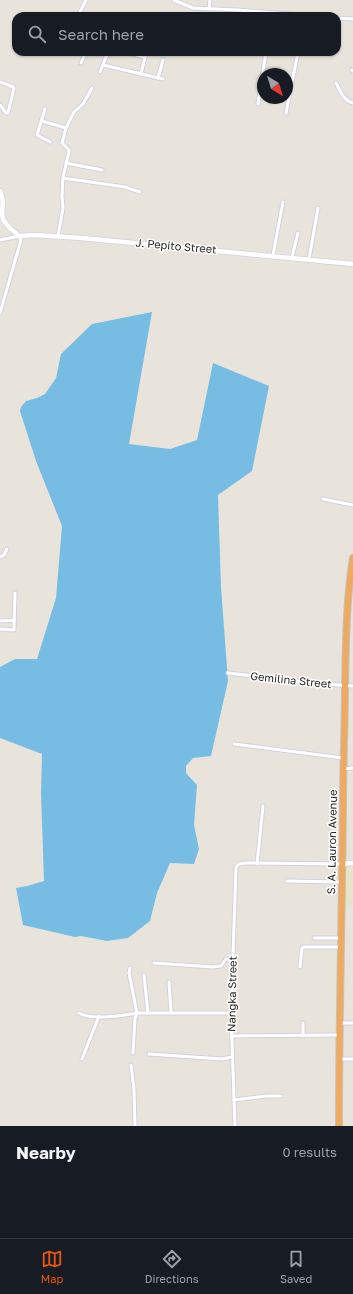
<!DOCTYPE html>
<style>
body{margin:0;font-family:"Golos Text",sans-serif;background:#20242c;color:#f1f3f6}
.compass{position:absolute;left:257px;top:68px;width:36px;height:36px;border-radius:50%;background:#171b24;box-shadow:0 1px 3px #0004;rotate:142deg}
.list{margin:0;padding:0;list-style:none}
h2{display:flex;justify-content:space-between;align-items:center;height:52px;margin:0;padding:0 16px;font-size:17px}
h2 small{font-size:13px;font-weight:400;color:#9ea1a6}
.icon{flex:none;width:22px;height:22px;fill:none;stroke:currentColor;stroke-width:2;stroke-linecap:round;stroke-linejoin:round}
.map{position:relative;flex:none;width:353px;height:1126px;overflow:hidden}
.search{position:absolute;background:#171b24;box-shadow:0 1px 3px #0004;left:12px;right:12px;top:12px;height:44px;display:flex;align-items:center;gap:10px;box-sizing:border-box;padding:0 14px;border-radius:12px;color:#9ea1a6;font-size:15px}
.sheet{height:112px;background:#171b24}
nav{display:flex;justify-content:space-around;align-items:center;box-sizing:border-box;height:56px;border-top:1px solid #363941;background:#171b24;font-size:11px;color:#9ea1a6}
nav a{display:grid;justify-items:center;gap:2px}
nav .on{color:#ea580c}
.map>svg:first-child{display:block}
.education{fill:#eae3cc}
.water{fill:#77bde3}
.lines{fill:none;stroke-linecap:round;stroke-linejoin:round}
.street-casing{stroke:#d1d2e0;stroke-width:5}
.secondary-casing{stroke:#d1d2e0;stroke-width:6}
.highway-casing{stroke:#c3c3c3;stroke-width:8}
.street{stroke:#fff;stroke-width:3}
.secondary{stroke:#fff;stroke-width:4.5}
.highway{stroke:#efaa61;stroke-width:6}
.labels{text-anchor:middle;stroke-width:3;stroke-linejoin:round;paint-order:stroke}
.street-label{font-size:11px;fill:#282828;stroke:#fff}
</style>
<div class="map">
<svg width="353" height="1126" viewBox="0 0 353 1126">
<rect width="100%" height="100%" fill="#e9e4db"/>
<rect class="education" x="345" y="866" width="8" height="39"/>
<path class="water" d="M152,312L129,444L170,449L197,440L213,363L269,386L252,471L218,495L221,587L228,681L211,756L193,758L186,766V773L197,785L194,825L199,849L194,864L170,863L157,893L150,921L128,938L107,941L81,936L75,937L23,925L16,888L27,886L44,881L41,794L42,754L0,738V667L15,659H37L56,598L62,526L36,461L20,411L21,407L26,401L37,398L45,394L56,378L61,354L92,324Z"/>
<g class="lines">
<defs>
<g id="street">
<path d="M174,0L193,8L237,10L315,16"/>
<path d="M209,9L210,0"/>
<path d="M78,16L86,0"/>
<path d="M337,18L353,19"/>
<path d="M124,52L145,57L141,74"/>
<path d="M81,63L86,52"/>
<path d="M103,65L163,79"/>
<path d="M352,70L353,71"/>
<path d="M100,72L108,52"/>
<path d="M158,78L163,60"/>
<path d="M0,82L13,87L14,88L8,113H6L0,105"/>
<path d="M336,83C341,92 343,100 353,103"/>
<path d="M258,104L266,52"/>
<path d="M45,109L37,135L50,142"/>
<path d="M286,113L298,52"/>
<path d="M42,121L66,128"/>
<path d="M66,163L102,170"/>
<path d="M63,178L125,187L140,192"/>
<path d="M58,236L63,208L62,196L63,177L69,152V150L62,143L66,128L74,112L83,104L92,88"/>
<path d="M0,240L19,236L21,240L0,313"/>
<path d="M273,255L283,202"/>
<path d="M292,257L298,233"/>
<path d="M309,259L318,208"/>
<path d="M323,499L353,505"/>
<path d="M0,557L4,555L7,549"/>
<path d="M0,621L15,620"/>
<path d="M0,629L14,630L15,593"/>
<path d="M228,673L311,683L353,686"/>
<path d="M234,744L343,758"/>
<path d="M343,769L353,768"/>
<path d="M257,864L263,806"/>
<path d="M287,881L341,882"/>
<path d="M314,938H341"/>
<path d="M154,963L213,967L221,966L226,959H233"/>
<path d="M300,967L302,948L304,947H341"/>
<path d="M130,968L129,973L137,1013L135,1018L133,1053"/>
<path d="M144,975L148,1013"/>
<path d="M169,982L171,1013"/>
<path d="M79,1013C92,1020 121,1016 137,1013H231"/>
<path d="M303,1023V1035"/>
<path d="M339,1023H353"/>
<path d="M231,1036L339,1035"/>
<path d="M149,1054L222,1059L232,1057"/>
<path d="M82,1059L99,1016"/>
<path d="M339,1059H353"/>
<path d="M131,1065L134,1089L135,1126"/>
<path d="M234,1100L267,1096H281"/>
<path d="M235,1126L231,1013L236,867L239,864L246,863L342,864"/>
</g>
<g id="secondary">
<path d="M0,191C6,202 0,210 3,219C6,226 14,231 19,236L35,235L82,238L353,264"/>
<path d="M342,864L353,863"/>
</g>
<path id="highway" d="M339,1126C339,1019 342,912 343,806C343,765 345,725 345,685C346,643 346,600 353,558"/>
</defs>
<use href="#street" class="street-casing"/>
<use href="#secondary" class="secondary-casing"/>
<use href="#highway" class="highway-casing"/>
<use href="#street" class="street"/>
<use href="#secondary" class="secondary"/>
<use href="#highway" class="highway"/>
</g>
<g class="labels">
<g class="street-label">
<text transform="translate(176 246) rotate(5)" y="4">J. Pepito Street</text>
<text transform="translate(291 680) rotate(6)" y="4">Gemilina Street</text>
<text transform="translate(332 842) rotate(-89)" y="4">S. A. Lauron Avenue</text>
<text transform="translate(232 994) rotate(-89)" y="4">Nangka Street</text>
</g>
</g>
</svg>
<svg class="compass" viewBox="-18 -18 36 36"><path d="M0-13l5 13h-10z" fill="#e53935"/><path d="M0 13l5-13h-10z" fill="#9ea1a6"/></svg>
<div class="search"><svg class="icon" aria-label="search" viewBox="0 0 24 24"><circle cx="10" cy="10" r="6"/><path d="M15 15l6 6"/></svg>Search here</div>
</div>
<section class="sheet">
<h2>Nearby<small>0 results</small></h2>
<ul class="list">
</ul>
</section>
<nav>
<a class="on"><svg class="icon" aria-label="map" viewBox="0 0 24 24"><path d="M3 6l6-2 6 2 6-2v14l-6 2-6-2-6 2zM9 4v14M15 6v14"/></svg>Map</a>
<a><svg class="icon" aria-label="directions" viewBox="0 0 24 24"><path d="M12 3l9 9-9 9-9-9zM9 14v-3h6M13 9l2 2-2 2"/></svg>Directions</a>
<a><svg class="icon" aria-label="saved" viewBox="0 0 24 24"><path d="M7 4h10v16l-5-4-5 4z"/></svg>Saved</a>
</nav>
